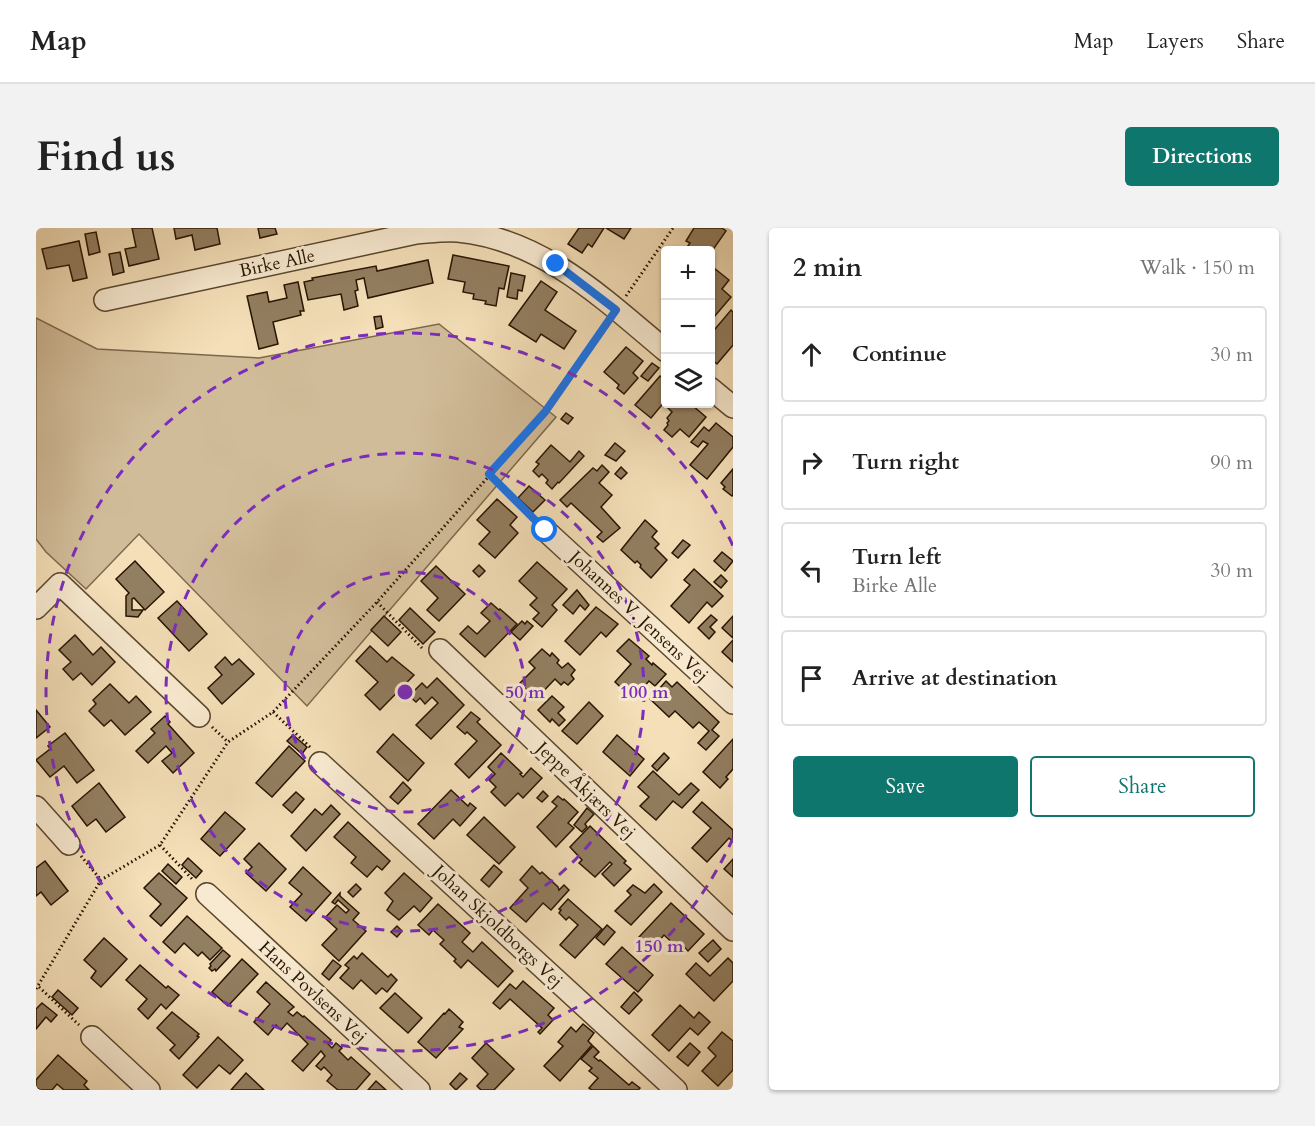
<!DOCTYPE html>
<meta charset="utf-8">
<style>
body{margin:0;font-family:Cardo,serif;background:#f2f2f2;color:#222}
.controls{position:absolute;right:18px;top:18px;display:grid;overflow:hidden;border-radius:6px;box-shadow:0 2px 4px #0004}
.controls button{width:54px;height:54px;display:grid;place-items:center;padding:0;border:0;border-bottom:2px solid #e0e0e0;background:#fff;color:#222;font:30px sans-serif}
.stop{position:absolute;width:18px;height:18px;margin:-14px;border:4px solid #1a73e8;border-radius:50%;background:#fff}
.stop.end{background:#1a73e8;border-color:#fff;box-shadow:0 2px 6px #0008}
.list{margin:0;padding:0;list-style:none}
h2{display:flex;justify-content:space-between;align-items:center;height:78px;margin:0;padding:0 24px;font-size:26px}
h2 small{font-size:20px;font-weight:400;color:#767676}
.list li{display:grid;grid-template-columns:39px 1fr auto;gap:18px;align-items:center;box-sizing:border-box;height:96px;margin:0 12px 12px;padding:0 12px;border:2px solid #e0e0e0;border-radius:6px}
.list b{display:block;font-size:22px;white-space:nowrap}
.list p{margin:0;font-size:20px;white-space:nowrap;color:#767676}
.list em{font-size:20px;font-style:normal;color:#767676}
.actions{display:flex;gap:12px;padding:18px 24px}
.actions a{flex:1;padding:14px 0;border:2px solid #0f766e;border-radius:6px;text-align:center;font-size:21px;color:#0f766e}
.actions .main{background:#0f766e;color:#fff}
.icon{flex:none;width:33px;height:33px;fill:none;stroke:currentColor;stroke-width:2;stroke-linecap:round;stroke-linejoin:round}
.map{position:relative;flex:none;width:697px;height:862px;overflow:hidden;border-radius:6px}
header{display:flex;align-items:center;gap:36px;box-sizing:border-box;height:84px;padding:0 30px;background:#fff;border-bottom:2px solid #e0e0e0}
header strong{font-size:28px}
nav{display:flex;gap:33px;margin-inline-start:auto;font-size:21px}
.intro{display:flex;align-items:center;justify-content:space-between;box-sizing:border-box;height:144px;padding:0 36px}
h1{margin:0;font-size:42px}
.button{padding:15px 27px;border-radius:6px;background:#0f766e;color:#fff;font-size:21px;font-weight:700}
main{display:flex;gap:36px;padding:0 36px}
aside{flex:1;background:#fff;border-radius:6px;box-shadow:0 2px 4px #0004}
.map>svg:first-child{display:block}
.green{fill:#d1bc99;stroke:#7c684c;stroke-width:1.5}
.building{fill:#927e60;stroke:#271400;stroke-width:1.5}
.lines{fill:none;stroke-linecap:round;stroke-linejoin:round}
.minor-casing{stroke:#5a472e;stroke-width:24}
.path{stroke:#271400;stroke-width:3;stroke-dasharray:1.5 3;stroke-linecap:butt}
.minor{stroke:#f8ead1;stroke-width:21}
.route{stroke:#1a73e8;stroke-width:8}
.ring{fill:none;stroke:#7b2cbf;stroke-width:3;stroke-dasharray:10 8}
.labels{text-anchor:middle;stroke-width:6;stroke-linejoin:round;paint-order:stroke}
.street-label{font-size:18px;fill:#271400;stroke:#f8ead1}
.centre{fill:#7b2cbf;stroke:#f8ead1;stroke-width:3}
.ring-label{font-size:18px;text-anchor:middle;font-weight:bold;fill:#7b2cbf;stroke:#f8ead1;stroke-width:6;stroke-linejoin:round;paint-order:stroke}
</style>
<header>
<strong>Map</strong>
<nav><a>Map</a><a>Layers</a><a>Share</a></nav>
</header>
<div class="intro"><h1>Find us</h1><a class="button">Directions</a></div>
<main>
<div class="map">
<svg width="697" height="862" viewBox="0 0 697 862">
<rect width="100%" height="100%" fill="#f4dfb8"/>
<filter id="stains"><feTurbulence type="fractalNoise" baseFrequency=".00333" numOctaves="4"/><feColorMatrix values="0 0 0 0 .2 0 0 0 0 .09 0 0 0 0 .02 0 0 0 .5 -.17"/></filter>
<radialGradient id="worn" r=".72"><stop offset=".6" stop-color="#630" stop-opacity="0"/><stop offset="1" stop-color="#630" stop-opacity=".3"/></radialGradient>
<path class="green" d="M0,90L61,121L223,130L403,96L520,189L271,478L103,306L50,361L10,324L0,311Z"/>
<g class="building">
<path d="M96,0H116L123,31L93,38L89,21L100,19Z"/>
<path d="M138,0H181L184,16L159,22L156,7L140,11Z"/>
<path d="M222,0H239L241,6L224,10Z"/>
<path d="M543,0H568L556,19L552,16L546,25L532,16Z"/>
<path d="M570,0H595L588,11Z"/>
<path d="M658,0H686L690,3L674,26V22H649L654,15L650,13Z"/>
<path d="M60,4L64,24L53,27L49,6Z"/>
<path d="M43,13L51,50L37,53L33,37L11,41L6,21Z"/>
<path d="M84,24L88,44L77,47L73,26Z"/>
<path d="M417,27L473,38L468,61L463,60L460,78L449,76L450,73L437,71L438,66L427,64L429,54L412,51Z"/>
<path d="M392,32L397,55L332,70L328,50L320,52L322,62L319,63L322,78L308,82L305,66L272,72L268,54L277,52L276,50L340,38L341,43Z"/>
<path d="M678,40L693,52L686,61L695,69L678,89L674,86V44Z"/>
<path d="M475,45L489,48L486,63L482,62L481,71L471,69Z"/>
<path d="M505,53L521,64L509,82L540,103L528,121L505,106L500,114L473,97Z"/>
<path d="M262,54L268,83H264L265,87L237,94L242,116L223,121L211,68L231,64L233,74L251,70L248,57Z"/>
<path d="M695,82L697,84V117L681,136L674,130V107Z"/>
<path d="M345,88L347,99L340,101L338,89Z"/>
<path d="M590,119L607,133L597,145L602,150L588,166L581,160L583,157L568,144Z"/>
<path d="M616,135L623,140L612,153L605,148Z"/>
<path d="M624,148L630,153V172L615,190L599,177Z"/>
<path d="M634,176H657L656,177L670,189L653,209L644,201L636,209L628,202L632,197L631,195L633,193L631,190L636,184L631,179Z"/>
<path d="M530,185L537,190L532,196L525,191Z"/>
<path d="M680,195L697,209V219L671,251L654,237L672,216L667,213L662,219L655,214L668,199L673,203Z"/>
<path d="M579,215L589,223L580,233L569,227Z"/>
<path d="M515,217L534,234L543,223L548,228L523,255L522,254L516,261L510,255L512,252L506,246L503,249L497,243L503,236L500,234Z"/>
<path d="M566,237L573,244L563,255L576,267L565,279L584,300L567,314L561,309L566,304L535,275L531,279L524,272L557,240L561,243Z"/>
<path d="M585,239L591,245L585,251L579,246Z"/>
<path d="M697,241V267L696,268L687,261L689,259L685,255Z"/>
<path d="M493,258L509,272L497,284L482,270Z"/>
<path d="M461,271L481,289L474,297L482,305L459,330L443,316L454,304L441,292Z"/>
<path d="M609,292L621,303L616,309L623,316L619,320L631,332L615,350L604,339L605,337L601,333L599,335L585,322Z"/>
<path d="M647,312L654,317L642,330L636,325Z"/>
<path d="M686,324L697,333L689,343L678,333Z"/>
<path d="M99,333L128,364L109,382L98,370L96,371V382H107L102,389L90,388V368L93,365L80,351Z"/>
<path d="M501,334L531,361L516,377L521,382L506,399L497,391L503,385L494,377L501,370L483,353Z"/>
<path d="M443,337L449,343L443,349L437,343Z"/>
<path d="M400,338L429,366L403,393L391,382L402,370L385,353Z"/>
<path d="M658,341L687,368L676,379L671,374L653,395L635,378L654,357L648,352Z"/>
<path d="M685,347L691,353L685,360L678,354Z"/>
<path d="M541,362L553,377L549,382L544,377L537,386L527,377Z"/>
<path d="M141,373L171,406L153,423L122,390Z"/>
<path d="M455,375L463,382L464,381L481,396L449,429L424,406L432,398L441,406L454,393L445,385Z"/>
<path d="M560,379L582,396L570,409L565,404L544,427L529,413Z"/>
<path d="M374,380L399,404L387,416L363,392Z"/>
<path d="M675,387L681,392L674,399L679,404L673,411L662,400Z"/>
<path d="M348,388L365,404L352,418L335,402Z"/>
<path d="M697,388V410L686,400Z"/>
<path d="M486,393L489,396L491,393L497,398L484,412L475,404Z"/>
<path d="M39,407L57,427L65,419L79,434L56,457L45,445L37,452L27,441L35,434L23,422Z"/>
<path d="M593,411L613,428L610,431L616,437L617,435L630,446L619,458L613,453L597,471L579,454L595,436L581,423Z"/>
<path d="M697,412V434L686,424Z"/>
<path d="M334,418L351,434L356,429L378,447L344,482L329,467L342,454L320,433Z"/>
<path d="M506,421L514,428L516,425L523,432L521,435L526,440L532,435L539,442L535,447L538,451L532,457L528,454L525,457L519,451L500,471L484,455L499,440L493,434Z"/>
<path d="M189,429L196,437L203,431L218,446L186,476L172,460L186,447L179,439Z"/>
<path d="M401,450L428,477L395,511L380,497L402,475L396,469L389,476L384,470L380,474L373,468L386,455L391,460Z"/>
<path d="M630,453L636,459L641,454L683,494L676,502L683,508L670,522L662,515L673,503L663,494L657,500L639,483L633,489L614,471Z"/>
<path d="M74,456L93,475L100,468L115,484L89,507L75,492L68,498L53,483L60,476L57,472Z"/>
<path d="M516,468L528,479L522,485L529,492L523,498L516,491L514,494L502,482Z"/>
<path d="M553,474L567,488L541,516L526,503Z"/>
<path d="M0,482L14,499L0,510Z"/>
<path d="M435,484L444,491L441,494L465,517L433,550L419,536L441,513L431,504L429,506L421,499Z"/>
<path d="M129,488L134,494L132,496L158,525L137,545L126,533L136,525L130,518L112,535L100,523L119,505L115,501Z"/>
<path d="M29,505L58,542L41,555L28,538L14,549L0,532L14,521L12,518Z"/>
<path d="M357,506L388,535L372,553L341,524Z"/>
<path d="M257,507L271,519L266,526L251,513Z"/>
<path d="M581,507L608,531L594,548L567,524Z"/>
<path d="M697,511V541L690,549L692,551L684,560L667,544Z"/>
<path d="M253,518L269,533L236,569L220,555Z"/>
<path d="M465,525L486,545L484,546L487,549L495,540L506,550L487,570L482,565L469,578L455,564L460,559L453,552L459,546L452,539Z"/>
<path d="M628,525L633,530L621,543L616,538Z"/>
<path d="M617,543L643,567L655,555L663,562L646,580L637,573L620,592L604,578L613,569L602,559Z"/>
<path d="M367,554L375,562L362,576L354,569Z"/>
<path d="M63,555L89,589L70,604L60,591L51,598L36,578Z"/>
<path d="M415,562L432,578L434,575L440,580L424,598L417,591L398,611L382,596Z"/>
<path d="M507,563L512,568L506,574L501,570Z"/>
<path d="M260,564L268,571L256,585L247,577Z"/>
<path d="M522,568L527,572L528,571L542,584L532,595L538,600L520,619L501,599L521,578L516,574Z"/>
<path d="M666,574L697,602V614L693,610L671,634L656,620L675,600L657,584Z"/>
<path d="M295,577L304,586L270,623L255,608L279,581L286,587Z"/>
<path d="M551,580L558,586L549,596L551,599L546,604L538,597Z"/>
<path d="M189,584L209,601L184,628L165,611Z"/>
<path d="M448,589L479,619L463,636L431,607Z"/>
<path d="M312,594L354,633L346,642L341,638L331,649L315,635L320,629L298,609Z"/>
<path d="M554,598L590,633L588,635L595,641L578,658L566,646L576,636L574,634L559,649L543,635L546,632L534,619Z"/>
<path d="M223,615L250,641L230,663L210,645L216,639L208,631Z"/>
<path d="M152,630L166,643L160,650L146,637Z"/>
<path d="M697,631V649L688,641Z"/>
<path d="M9,633L32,663L15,677L5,664L0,668V640Z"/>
<path d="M132,636L146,649L140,656L126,643Z"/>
<path d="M458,637L466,644L453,659L445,652Z"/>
<path d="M496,638L504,646L506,644L522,659L523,662L528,657L533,662L515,682L507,675L490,694L474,680L492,660L484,652Z"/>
<path d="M267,639L295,665L270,693L254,679L266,666L253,655Z"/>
<path d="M123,645L151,670L125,698L114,688L125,676L108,660Z"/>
<path d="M368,645L396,670L384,684L378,678L363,692L351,682L357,673L349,665Z"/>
<path d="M320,656L325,661L317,669L312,664Z"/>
<path d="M618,656L626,664L595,697L579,683L595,667L591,663L597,657L609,665Z"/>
<path d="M304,665V668L323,685L317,692L330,703L303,733L286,717L301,701L289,690L301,677L310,685L313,682L302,672L299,676L296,674Z"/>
<path d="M532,671L566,701L539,730L524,717L542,697L533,689L530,692L523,685L525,682L523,681Z"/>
<path d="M635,675L668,706L652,723L643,714L640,718L628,707L616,721L603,709Z"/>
<path d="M402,676L434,705L426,714L437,724L446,714L477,743L462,759L432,732L425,740L418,733L420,731L404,716L408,712L397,702L393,707L382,697Z"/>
<path d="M151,688L186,720L174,732L166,724L162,728L148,715L139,725L127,714Z"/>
<path d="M571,697L579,704L568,717L560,710Z"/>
<path d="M361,698L366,703L361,709L355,704Z"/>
<path d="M68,710L91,731L65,759L55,750L60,743L48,732Z"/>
<path d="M677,712L685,721L672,734L663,725Z"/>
<path d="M586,719L617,747L602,764L570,736Z"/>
<path d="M187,722L194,728L180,743L179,741L176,743L173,740L175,738L174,736Z"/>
<path d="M326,725L352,749L355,746L361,752L351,764L346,760L340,766L325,752L317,761L304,750L313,740L309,737L318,728L321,731Z"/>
<path d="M692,730L697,735V753L678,773L650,746L660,735L674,748Z"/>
<path d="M206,731L222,746L192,778L176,764Z"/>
<path d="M297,732L305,738L293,752L286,746Z"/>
<path d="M104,737L130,760L132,758L143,767L130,781L125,776L112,791L102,781L111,771L90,752Z"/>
<path d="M487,753L518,780L512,787L517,792L504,806L502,804L506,800L474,771L464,781L457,775L474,756L480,761Z"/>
<path d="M230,754L258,779L252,784L257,788L261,784L267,789L268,788L295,812L292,816L296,820L300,815L306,820L303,823L312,832L315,829L334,846L320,862H302L291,853L296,847L288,839L285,842L280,838L289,828L285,823L267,843L256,833L272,816L251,795L245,802L240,797L232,807L218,794L234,776L221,764Z"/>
<path d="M22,762L42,780L36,787L16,769Z"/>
<path d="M598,764L606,772L593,786L585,779Z"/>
<path d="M359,765L386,790L372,805L344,780Z"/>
<path d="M6,775L21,787L15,794L10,789L0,801V781Z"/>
<path d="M644,777L658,790L663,784L674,794L662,807L654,800L633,823L616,807Z"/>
<path d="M413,781L427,794L423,799L427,801L400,830L382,814L408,785L409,786Z"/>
<path d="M136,784L163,806L161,808L163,809L143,831L134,822L139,817L121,800Z"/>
<path d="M547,796L558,805L552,813L556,817L524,853L508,838L527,818L522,814L535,799L540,804Z"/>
<path d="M686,804L697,813V842L682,858L666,843L680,828L672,820Z"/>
<path d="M182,809L207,832L194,846L183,837L161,860L147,847Z"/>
<path d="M450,815L478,841L458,862H445L441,858L452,846L436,830Z"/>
<path d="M654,815L664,824L652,838L641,829Z"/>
<path d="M557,818L563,824L558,829L563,833L564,832L593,857L596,854L604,860L602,862H556L553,860L562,850L553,843L556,840L545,831Z"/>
<path d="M22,827L51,853L48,857L53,862H28L21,856L16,862H4L0,859V852Z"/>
<path d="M210,845L228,862H195Z"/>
<path d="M424,845L431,851L420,862L414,856Z"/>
<path d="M340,853L350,862H332Z"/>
</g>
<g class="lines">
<defs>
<g id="minor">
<path d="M69,72L380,5C394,4 408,2 422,3C506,11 568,71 630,123"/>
<path d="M674,160L697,179"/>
<path d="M509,302L697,475"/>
<path d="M0,380L24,356L163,488"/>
<path d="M404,422L697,702"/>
<path d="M284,535L640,862"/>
<path d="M0,579L33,616"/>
<path d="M171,666L383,862"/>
<path d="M56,809L113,862"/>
</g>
</defs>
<use href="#minor" class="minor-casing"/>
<g class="path">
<path d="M590,68L637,0"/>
<path d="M453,246L496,289"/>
<path d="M341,374L386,420"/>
<path d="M237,484L275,520"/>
<path d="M176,499L192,514"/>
<path d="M124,617L158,653"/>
<path d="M45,628L65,652"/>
<path d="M3,759L43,797"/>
<path d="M0,761L65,652L124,617L192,514L237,484L341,374L509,185L571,95"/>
</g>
<use href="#minor" class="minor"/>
</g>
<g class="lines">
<path class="route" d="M509,302L453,246L509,184L580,82L520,36"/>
</g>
<g class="ring">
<circle cx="369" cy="464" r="120"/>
<circle cx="369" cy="464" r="239"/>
<path d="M697 610A359 359 0 1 1 697 318"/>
</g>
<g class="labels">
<g class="street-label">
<text transform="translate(241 35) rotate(-12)" y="6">Birke Alle</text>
<text transform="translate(603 388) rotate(43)" y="6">Johannes V. Jensens Vej</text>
<text transform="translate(550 562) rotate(44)" y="6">Jeppe Åkjærs Vej</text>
<text transform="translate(462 698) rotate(43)" y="6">Johan Skjoldborgs Vej</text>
<text transform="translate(277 764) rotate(43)" y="6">Hans Povlsens Vej</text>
</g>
</g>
<circle cx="369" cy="464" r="9" class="centre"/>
<g class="ring-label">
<text x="489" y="470">50 m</text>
<text x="608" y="470">100 m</text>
<text x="623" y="724">150 m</text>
</g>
<rect width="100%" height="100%" filter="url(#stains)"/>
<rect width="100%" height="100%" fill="url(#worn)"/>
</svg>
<div class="controls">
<button>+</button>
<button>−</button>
<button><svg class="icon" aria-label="layers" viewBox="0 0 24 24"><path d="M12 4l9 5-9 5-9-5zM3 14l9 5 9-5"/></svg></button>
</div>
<div class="stop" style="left:509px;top:302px"></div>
<div class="stop end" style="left:520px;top:36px"></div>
</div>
<aside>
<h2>2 min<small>Walk · 150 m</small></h2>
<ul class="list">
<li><svg class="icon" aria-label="ahead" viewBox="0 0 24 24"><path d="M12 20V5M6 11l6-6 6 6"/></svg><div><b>Continue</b></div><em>30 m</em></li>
<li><svg class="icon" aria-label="right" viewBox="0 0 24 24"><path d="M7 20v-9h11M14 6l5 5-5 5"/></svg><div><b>Turn right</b></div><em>90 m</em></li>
<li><svg class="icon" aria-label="left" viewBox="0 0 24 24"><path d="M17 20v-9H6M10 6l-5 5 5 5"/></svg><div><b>Turn left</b><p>Birke Alle</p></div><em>30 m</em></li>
<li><svg class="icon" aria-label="arrive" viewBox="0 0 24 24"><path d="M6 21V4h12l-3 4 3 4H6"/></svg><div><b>Arrive at destination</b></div></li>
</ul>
<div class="actions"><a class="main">Save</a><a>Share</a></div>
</aside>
</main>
